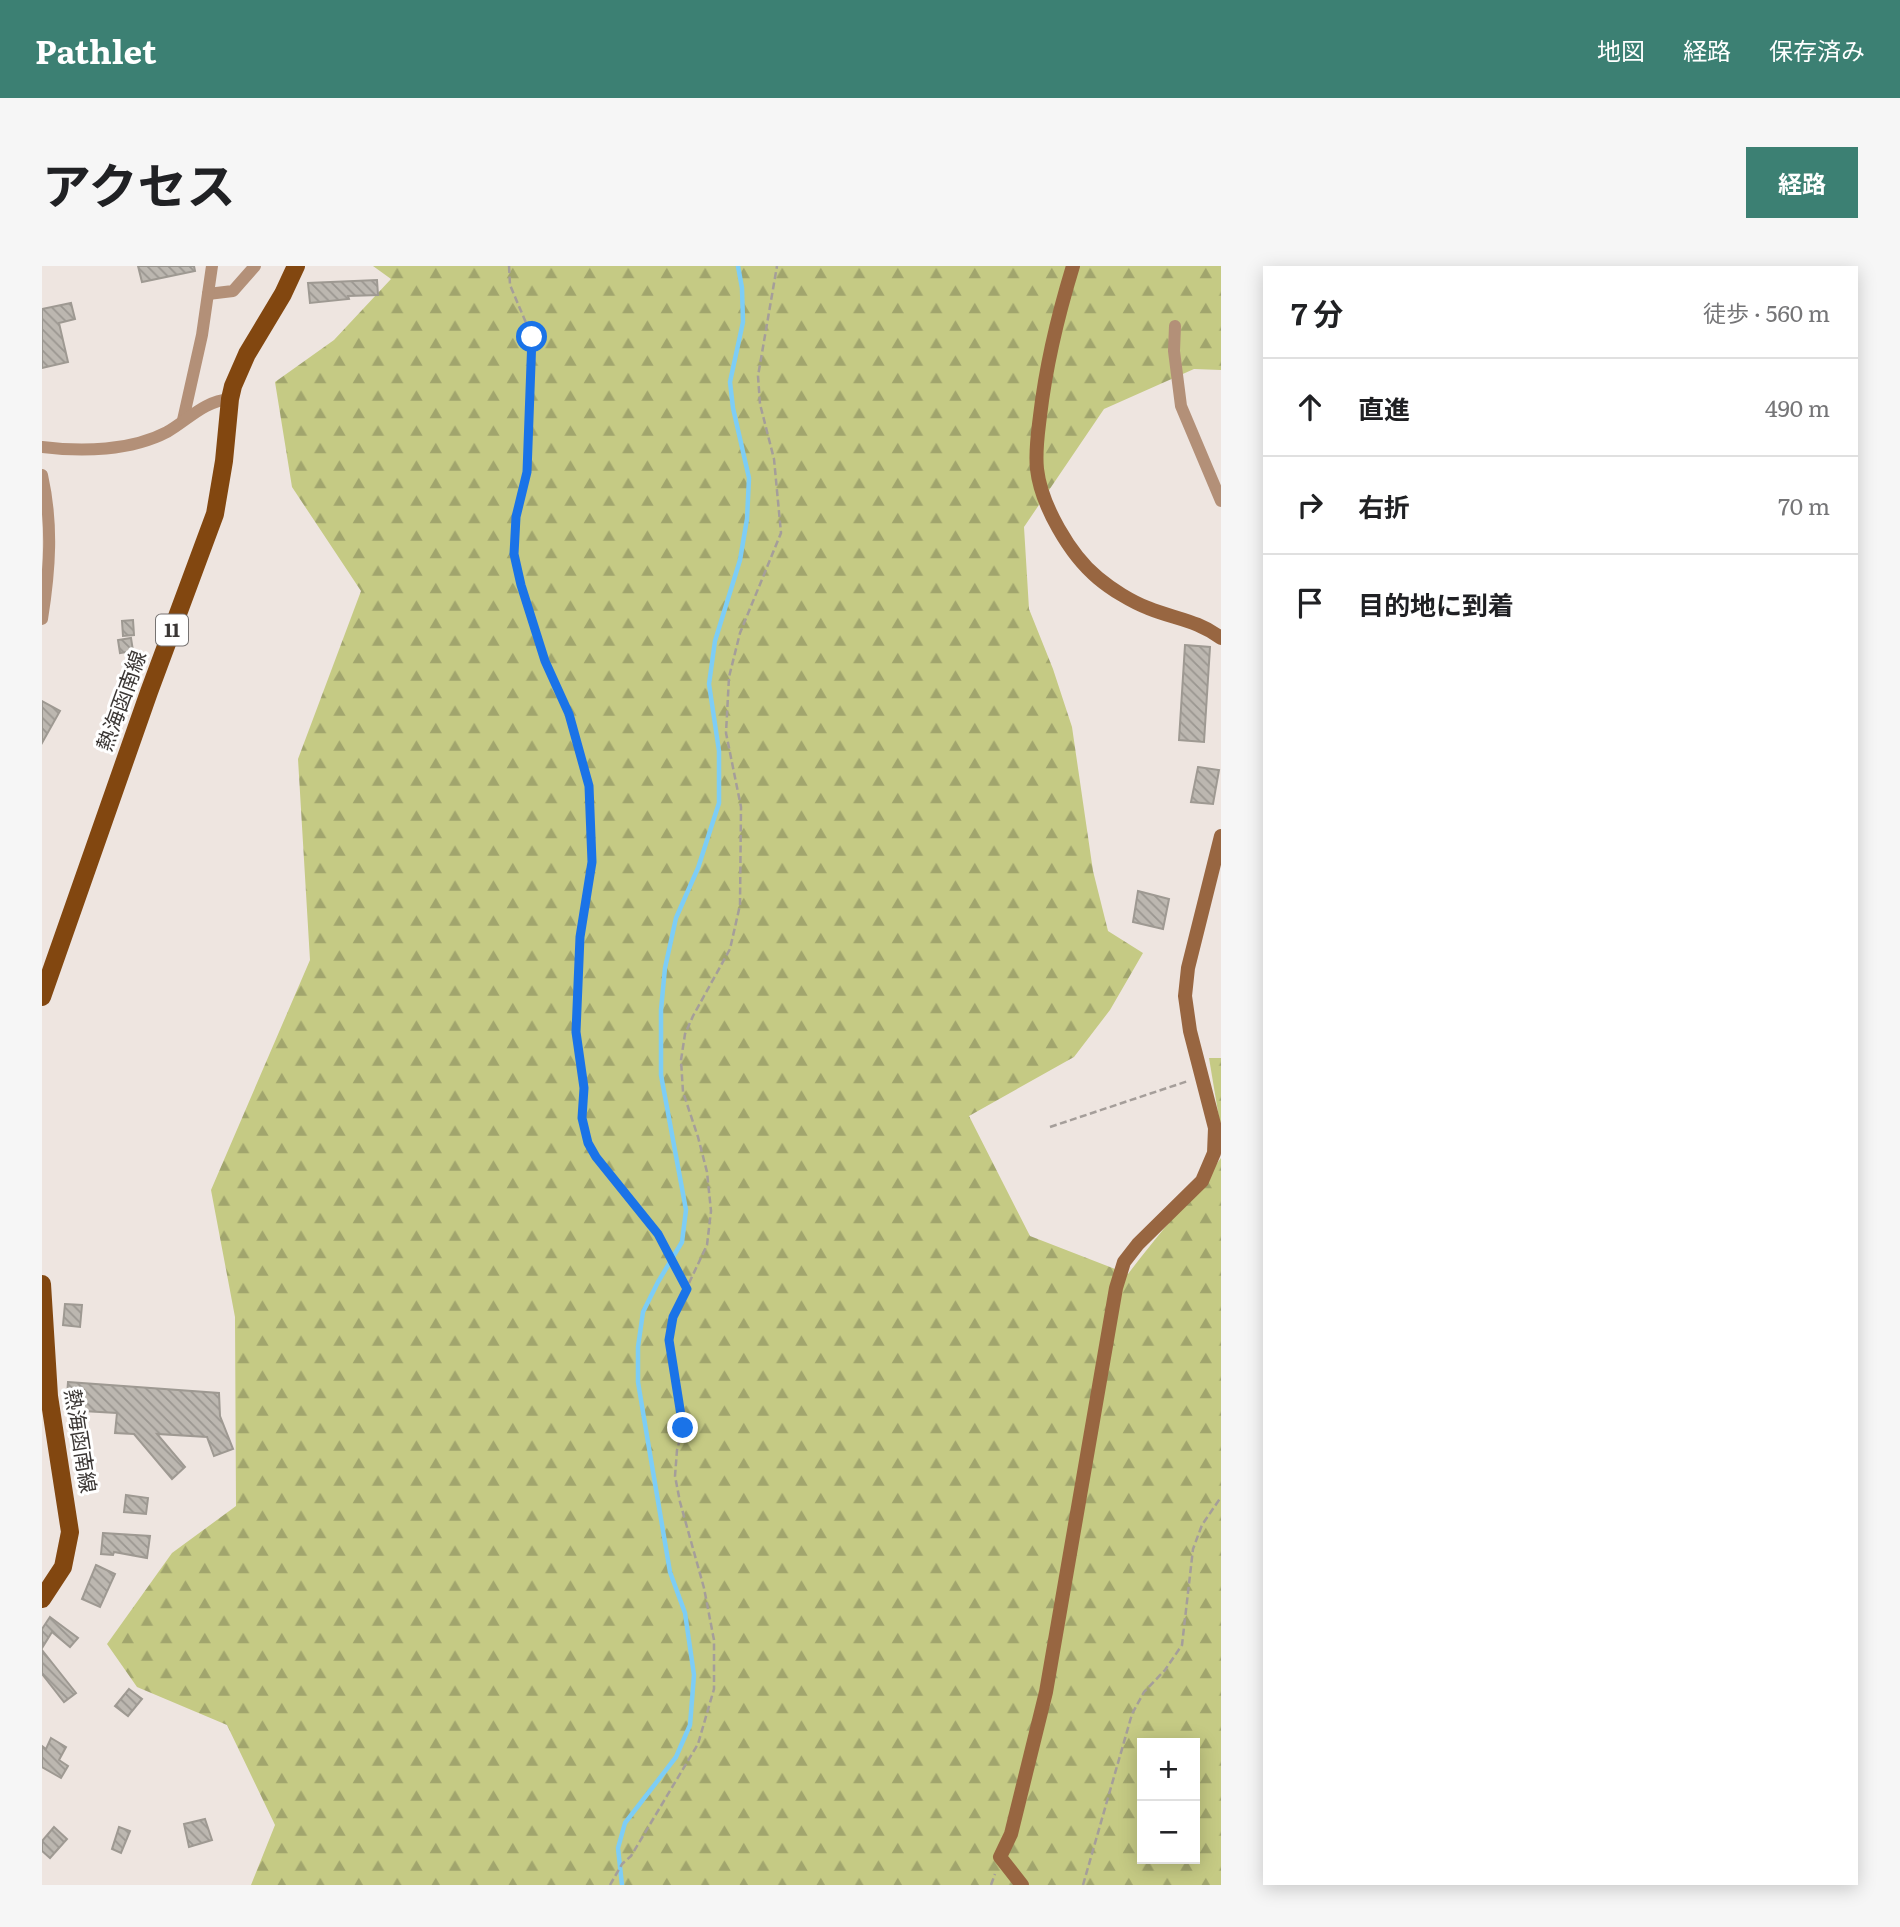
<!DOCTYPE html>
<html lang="ja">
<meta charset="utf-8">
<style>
body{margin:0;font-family:Literata,"Noto Sans JP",serif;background:#f6f6f6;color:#202124}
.controls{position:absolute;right:21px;bottom:21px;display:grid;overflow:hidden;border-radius:0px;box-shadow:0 4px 18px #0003}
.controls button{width:63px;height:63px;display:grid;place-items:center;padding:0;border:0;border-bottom:2px solid #e0e0e0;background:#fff;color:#202124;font:35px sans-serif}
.stop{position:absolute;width:21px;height:21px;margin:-16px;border:5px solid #1a73e8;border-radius:50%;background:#fff}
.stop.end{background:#1a73e8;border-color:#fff;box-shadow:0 2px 7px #0008}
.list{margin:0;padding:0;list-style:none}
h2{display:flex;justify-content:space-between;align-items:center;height:91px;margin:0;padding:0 28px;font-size:30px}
h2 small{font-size:23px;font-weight:400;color:#757577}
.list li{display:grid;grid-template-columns:46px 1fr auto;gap:21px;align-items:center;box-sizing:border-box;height:98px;padding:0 28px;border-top:2px solid #e0e0e0}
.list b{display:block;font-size:26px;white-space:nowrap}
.list em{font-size:23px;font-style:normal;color:#757577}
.icon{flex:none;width:38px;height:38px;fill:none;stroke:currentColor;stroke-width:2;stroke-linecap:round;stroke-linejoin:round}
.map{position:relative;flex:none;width:1179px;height:1619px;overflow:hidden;border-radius:0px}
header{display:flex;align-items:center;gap:42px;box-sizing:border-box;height:98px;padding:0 35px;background:#3c8073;color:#fff}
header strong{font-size:33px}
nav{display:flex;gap:38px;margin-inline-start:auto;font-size:24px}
.intro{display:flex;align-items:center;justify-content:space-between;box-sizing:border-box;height:168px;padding:0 42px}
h1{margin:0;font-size:49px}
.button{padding:18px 32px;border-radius:0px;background:#3c8073;color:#fff;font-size:24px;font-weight:700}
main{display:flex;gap:42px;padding:0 42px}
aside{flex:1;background:#fff;border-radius:0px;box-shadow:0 4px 18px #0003}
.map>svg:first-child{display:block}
.forest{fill:url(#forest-firs);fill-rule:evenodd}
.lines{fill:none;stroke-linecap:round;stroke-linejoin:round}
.stream{stroke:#7dcdf6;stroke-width:4.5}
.building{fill:url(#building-back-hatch);stroke:#9e9992;stroke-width:2}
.path{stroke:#a59e9a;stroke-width:2.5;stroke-dasharray:7 3.5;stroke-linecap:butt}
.street{stroke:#b39078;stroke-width:12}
.secondary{stroke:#986641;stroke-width:14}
.primary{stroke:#824710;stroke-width:18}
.route{stroke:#1a73e8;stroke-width:9}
.labels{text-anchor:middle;stroke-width:6;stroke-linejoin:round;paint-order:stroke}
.shield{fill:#fff;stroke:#767372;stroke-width:2}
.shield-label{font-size:19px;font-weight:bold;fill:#3b3735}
.street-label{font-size:21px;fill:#3b3735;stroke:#fff}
</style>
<header>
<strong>Pathlet</strong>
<nav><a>地図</a><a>経路</a><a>保存済み</a></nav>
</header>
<div class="intro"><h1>アクセス</h1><a class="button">経路</a></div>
<main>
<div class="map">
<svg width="1179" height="1619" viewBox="0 0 1179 1619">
<defs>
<pattern id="forest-firs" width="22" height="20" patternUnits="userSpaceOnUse" patternTransform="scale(1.75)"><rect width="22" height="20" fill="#c5ca84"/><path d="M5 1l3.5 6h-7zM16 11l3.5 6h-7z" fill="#a1a56d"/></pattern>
<pattern id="building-back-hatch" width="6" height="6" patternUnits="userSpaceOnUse" patternTransform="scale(1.75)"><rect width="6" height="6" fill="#bcb7b0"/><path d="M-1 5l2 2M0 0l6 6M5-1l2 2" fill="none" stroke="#9a9690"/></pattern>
</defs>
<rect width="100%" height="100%" fill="#eee5e0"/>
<g class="forest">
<path d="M331,0H1179V104L1152,103L1062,143L982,261L987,343L1011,403L1030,461L1051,605L1066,665L1101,687L1068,744L1032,791L927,850L988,970L1086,1008C1116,968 1149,932 1179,892V1619H209L233,1559L185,1459L95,1421L65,1378L130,1287L194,1240L193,1051L169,924L268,694L256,493L319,325L250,221L233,116L292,74L349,13ZM1100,1477H1153V1593H1100Z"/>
<path d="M1167,792H1179V864Z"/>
</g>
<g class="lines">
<path class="stream" d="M580,1619L576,1582L583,1557L634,1491L648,1459L652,1409L643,1347L628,1306L606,1176L596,1116V1081L601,1046L616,1016L640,976L644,944L619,809V744L623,702L634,652L656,602L677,537V485L667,418L673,375L698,294L705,253L707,212L691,142L688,116L701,56L700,22L696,0"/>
</g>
<g class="building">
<path d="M96,0H152L153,5L100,16Z"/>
<path d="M335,14L336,29L306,30L307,33L268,37L266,17Z"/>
<path d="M29,37L33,53L17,57L26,96L0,102V43Z"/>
<path d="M91,354L92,369L81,370L80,355Z"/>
<path d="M89,372L91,385L78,387L76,374Z"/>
<path d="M1143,379L1168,381L1162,476L1137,474Z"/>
<path d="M82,403L94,408L84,437L74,433Z"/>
<path d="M0,435L18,445L0,477Z"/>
<path d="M1156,501L1177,504L1171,538L1149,536Z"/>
<path d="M1096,625L1127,633L1121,663L1091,656Z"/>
<path d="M23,1038L40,1039L38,1061L21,1059Z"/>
<path d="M26,1116L177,1127L178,1150L191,1183L172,1190L165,1171L115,1168L143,1201L130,1213L92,1168L73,1167L75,1147L24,1144Z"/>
<path d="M84,1229L106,1232L104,1248L82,1246Z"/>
<path d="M61,1267L108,1270L105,1292L72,1286L71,1289L59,1288Z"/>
<path d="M54,1299L73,1308L58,1341L40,1333Z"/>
<path d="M8,1351L36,1372L28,1381L10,1366L0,1382V1363Z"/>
<path d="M0,1384L34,1427L22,1436L0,1408Z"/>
<path d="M87,1423L100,1433L86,1450L73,1440Z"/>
<path d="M9,1472L24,1481L17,1494L26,1500L19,1512L0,1501V1480L4,1483Z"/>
<path d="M163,1553L170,1574L147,1581L142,1558Z"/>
<path d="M12,1561L25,1573L8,1592L0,1585V1575Z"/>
<path d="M77,1561L88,1565L79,1587L70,1583Z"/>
</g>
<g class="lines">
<g class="path">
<path d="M467,0L468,19L490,71L485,206L474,251L472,288L479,319L503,395L527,448L547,520L550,596L538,671L534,766L542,822L540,852L546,877L554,891L616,968L645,1023"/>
<path d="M1008,861L1146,815"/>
<path d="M568,1619L580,1598L589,1590L656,1478L672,1423V1374L662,1322L638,1236L633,1210L635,1184L641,1162L627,1074L631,1051L665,979L669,945L665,906L656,871L641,826L639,794L643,768L651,750L688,683L698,639L699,541L684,467L687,411L698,367L739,267L732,193L718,138L716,110L735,0"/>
<path d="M949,1619L953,1608"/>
<path d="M1041,1619L1090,1448L1102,1426L1123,1404L1140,1379L1151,1283L1160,1259L1179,1231"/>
</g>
<g class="street">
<path d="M166,28L191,25L213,0"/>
<path d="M1133,60L1132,85L1139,140L1179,235"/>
<path d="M141,154L160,69L170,0"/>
<path d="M0,181C40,186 89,185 125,166C146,154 162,135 188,133"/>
<path d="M0,209C11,258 8,303 0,353"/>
</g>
<g class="secondary">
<path d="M1031,0C1016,49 1004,99 998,150C996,167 993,185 995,203C999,239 1028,289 1056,312C1069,323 1090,336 1106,342C1133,353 1155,354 1179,372"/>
<path d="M980,1619L958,1591L969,1568L1004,1426L1074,1022L1082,996L1096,978L1160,915L1172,887L1173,862L1148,765L1143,730L1146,702L1179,570"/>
</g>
<g class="primary">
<path d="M0,731L107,426L173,248L182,195L188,133L191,120L205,88L241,28L254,0"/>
<path d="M0,1018L7,1130L28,1266L21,1301L0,1333"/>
</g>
</g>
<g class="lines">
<path class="route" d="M490,71L485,206L474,251L472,288L479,319L503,395L527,448L547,520L550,596L538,671L534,766L542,822L540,852L546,877L554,891L616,968L645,1023L631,1051L627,1074L641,1162"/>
</g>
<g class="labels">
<rect class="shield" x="114" y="348.5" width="32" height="31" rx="5"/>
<g class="shield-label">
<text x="130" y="371">11</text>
</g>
<g class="street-label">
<text transform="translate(80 435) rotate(-70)" y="7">熱海函南線</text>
<text transform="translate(38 1175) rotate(81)" y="7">熱海函南線</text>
</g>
</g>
</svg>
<div class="controls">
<button>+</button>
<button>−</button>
</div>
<div class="stop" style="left:490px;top:71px"></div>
<div class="stop end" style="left:641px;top:1162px"></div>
</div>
<aside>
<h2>7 分<small>徒歩 · 560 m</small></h2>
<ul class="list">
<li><svg class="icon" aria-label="ahead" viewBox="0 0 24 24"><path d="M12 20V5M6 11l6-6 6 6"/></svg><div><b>直進</b></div><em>490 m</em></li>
<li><svg class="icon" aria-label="right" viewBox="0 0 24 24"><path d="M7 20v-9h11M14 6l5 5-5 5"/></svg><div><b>右折</b></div><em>70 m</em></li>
<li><svg class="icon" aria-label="arrive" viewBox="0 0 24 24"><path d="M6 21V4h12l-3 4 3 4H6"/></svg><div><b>目的地に到着</b></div></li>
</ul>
</aside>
</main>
